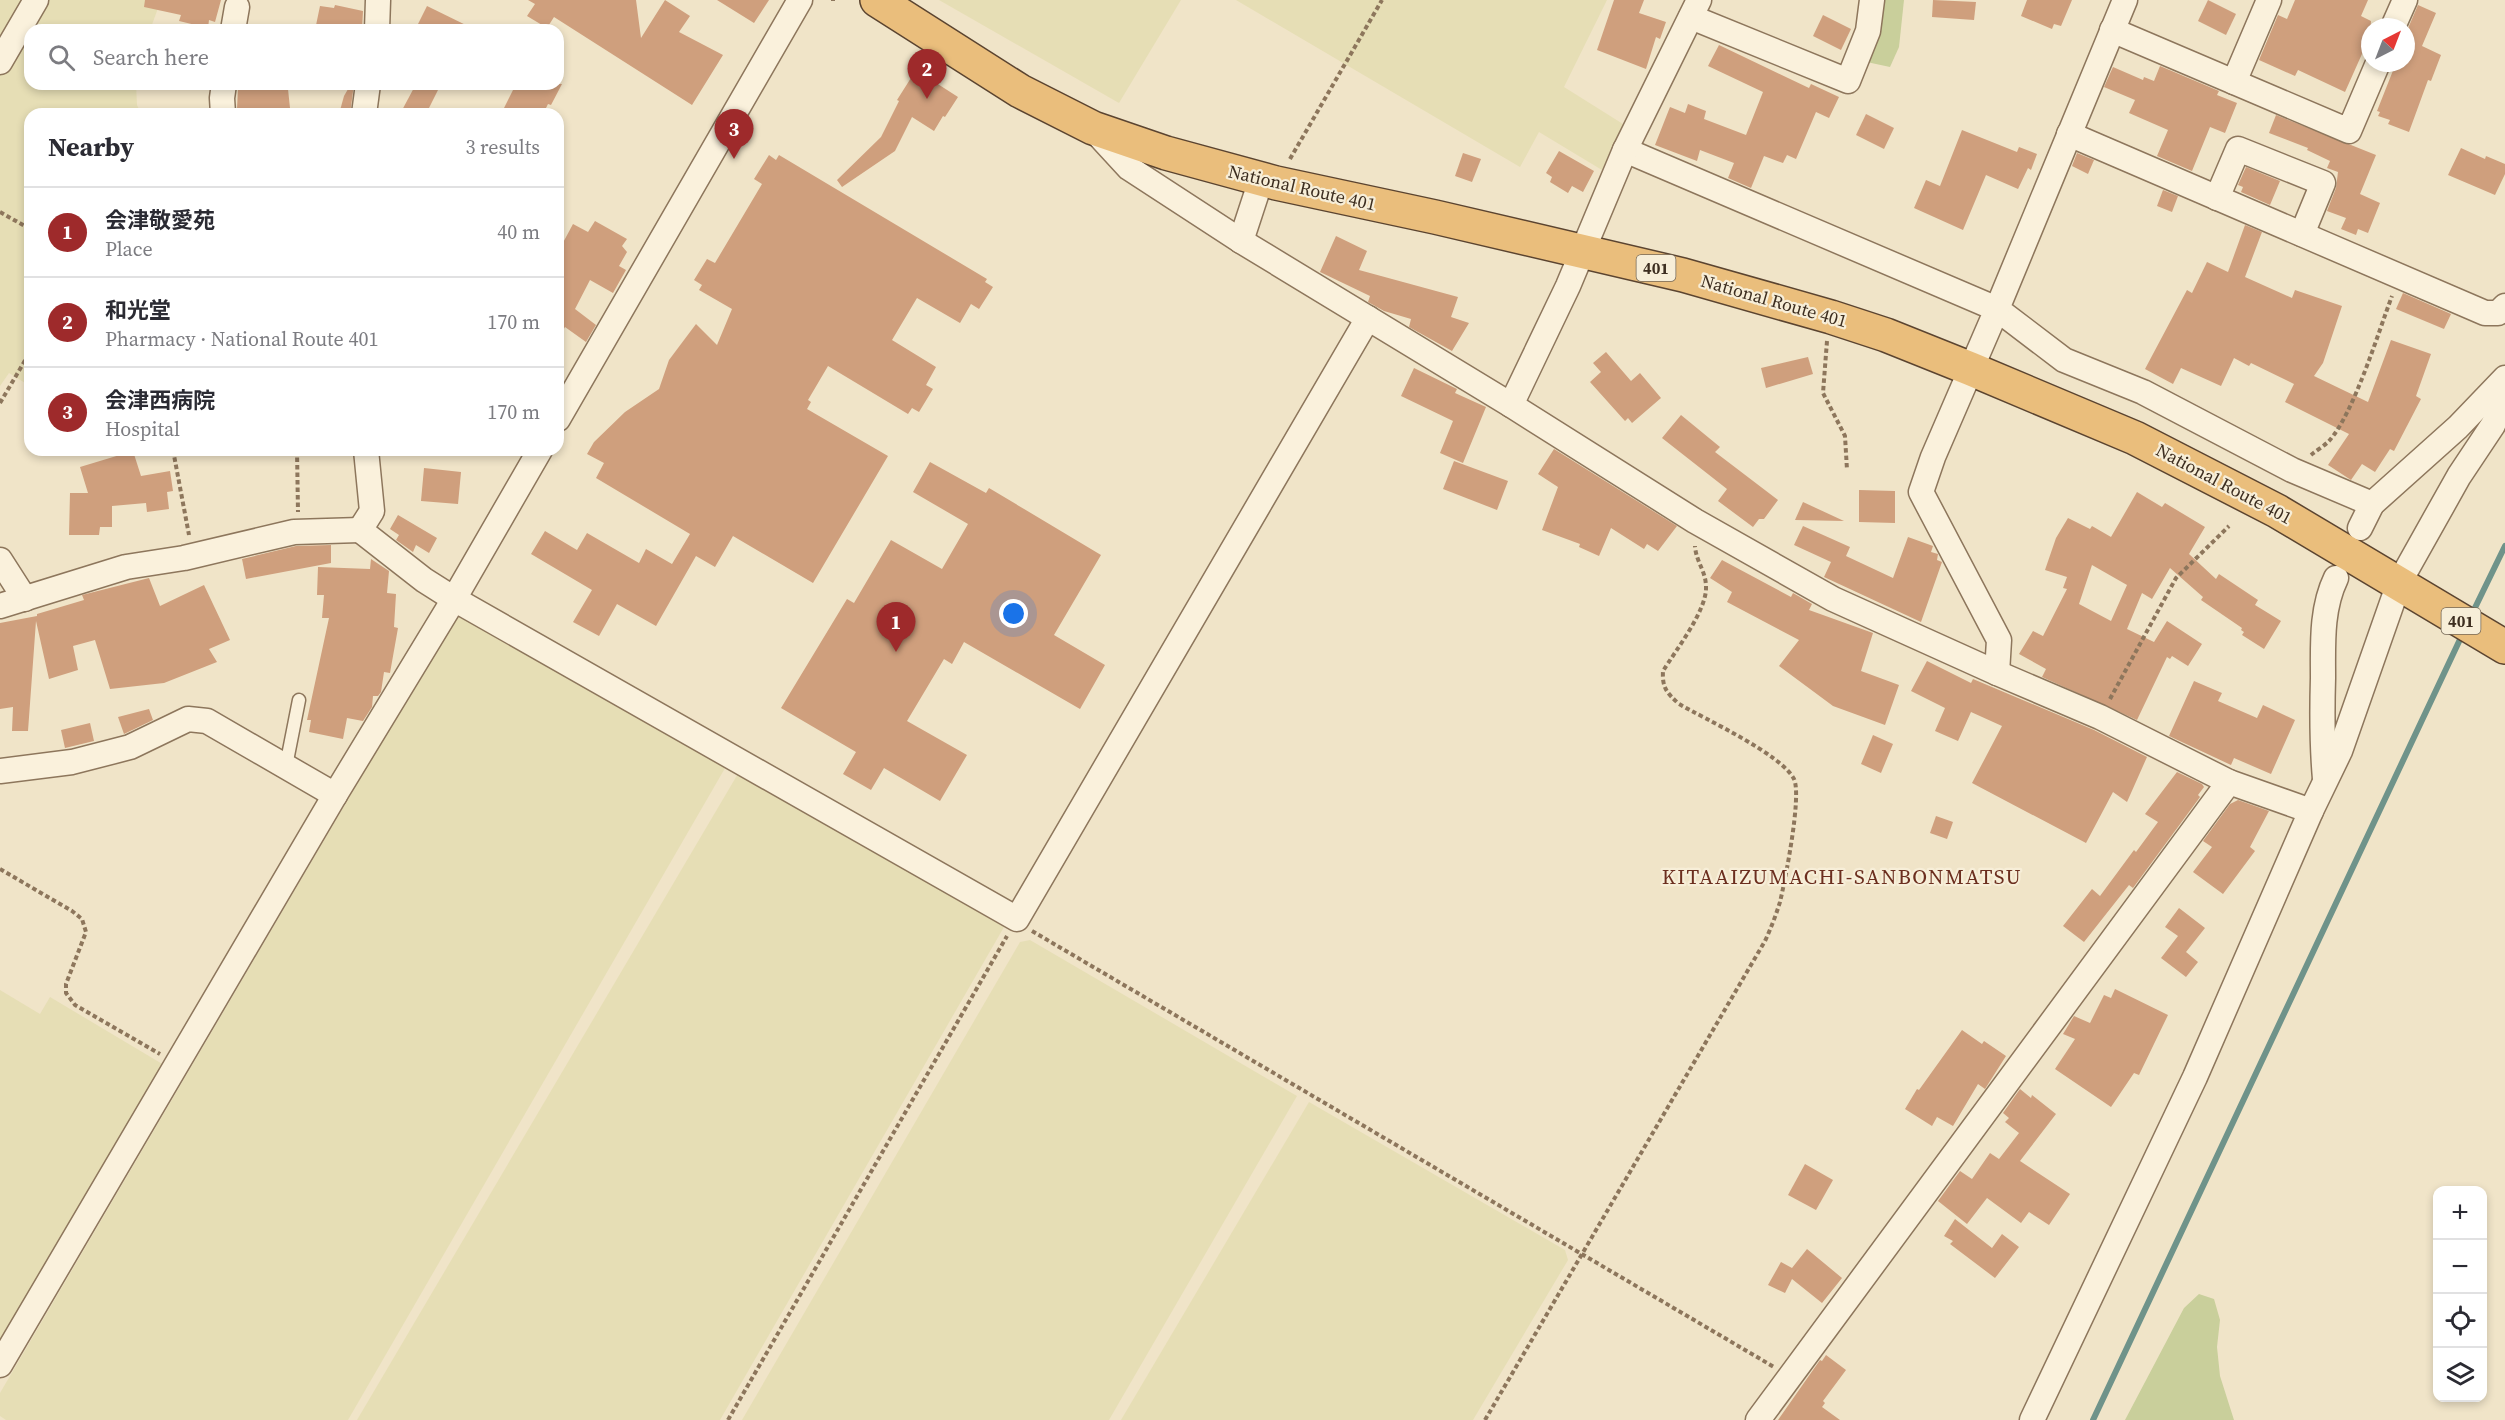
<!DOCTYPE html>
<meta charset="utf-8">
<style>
body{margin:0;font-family:"Source Serif 4","Noto Sans JP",serif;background:#f2f2f3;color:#2b2b33}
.controls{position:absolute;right:18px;bottom:18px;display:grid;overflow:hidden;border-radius:12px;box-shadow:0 3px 9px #0003}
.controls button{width:54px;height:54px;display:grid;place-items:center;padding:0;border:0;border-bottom:2px solid #e1e1e2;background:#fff;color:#2b2b33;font:30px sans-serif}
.compass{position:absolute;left:2361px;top:18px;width:54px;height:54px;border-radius:50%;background:#fff;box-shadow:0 3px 9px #0003;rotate:42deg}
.you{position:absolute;left:1014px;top:614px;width:21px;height:21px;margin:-15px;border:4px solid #fff;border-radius:50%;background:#1a73e8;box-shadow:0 0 0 9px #1a73e833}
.badge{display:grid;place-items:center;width:39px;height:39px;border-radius:50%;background:#9e2a2b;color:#fff;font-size:20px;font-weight:700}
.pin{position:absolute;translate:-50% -50px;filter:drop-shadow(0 2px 3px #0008)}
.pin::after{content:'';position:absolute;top:32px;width:21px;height:18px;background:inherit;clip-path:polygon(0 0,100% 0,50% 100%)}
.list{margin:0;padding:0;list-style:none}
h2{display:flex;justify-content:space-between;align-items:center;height:78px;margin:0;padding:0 24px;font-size:26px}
h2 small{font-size:20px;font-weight:400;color:#7c7c81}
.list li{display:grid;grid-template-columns:39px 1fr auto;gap:18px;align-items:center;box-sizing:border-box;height:90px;padding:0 24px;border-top:2px solid #e1e1e2}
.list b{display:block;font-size:22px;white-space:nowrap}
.list p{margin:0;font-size:20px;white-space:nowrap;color:#7c7c81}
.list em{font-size:20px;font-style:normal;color:#7c7c81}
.icon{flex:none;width:33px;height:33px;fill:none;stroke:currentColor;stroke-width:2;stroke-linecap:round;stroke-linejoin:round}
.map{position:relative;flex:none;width:2505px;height:1420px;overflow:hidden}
.search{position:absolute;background:#fff;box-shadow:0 3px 9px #0003;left:24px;top:24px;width:540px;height:66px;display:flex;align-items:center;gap:15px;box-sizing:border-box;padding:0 21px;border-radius:18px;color:#7c7c81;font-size:22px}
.panel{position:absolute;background:#fff;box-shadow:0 3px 9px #0003;left:24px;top:108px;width:540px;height:348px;border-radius:18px}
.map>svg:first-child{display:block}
.farmland{fill:#e6deb5}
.green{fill:#c9cf9b}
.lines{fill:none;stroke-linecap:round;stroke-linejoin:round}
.stream{stroke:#6f938a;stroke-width:6}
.building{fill:#cf9f7d;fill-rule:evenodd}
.service-casing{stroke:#8d765c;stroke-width:15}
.minor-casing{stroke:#8d765c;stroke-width:27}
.trunk-casing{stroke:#5b4430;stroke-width:36}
.path{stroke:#8d765c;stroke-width:4;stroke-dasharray:4.5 3;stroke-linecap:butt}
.service{stroke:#faf1dc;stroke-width:12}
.minor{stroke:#faf1dc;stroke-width:24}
.trunk{stroke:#eabe7c;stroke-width:33}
.labels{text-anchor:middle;stroke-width:4.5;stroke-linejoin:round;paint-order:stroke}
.shield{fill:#f7eed8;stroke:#756857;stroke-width:1.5}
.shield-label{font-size:16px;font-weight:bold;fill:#3d2e20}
.street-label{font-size:18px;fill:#3d2e20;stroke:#f7eed8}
.quarter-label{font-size:21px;letter-spacing:1.5px;fill:#6b2e1e;stroke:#f7eed8}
</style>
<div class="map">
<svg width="2505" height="1420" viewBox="0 0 2505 1420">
<rect width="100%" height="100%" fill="#f0e4c8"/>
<g class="farmland">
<path d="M0,0H161L150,30H30V84H136L137,105L141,114H30V386L9,373L0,386Z"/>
<path d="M939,0H1181L1119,103Z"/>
<path d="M1236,0H1607L1564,87L1623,124L1602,170L1539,132L1520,167Z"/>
<path d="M459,610L728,763L348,1420H6L0,1416V1393Z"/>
<path d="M739,772L1004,927L720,1420H357Z"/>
<path d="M1030,940L1297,1096L1109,1420H742L1020,942Z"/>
<path d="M0,990L40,1014L50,997L164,1065L0,1349Z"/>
<path d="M1309,1102L1565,1250L1568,1260L1473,1420H1121Z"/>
</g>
<g class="green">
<path d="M1878,0H1904L1899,47L1890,67L1862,61Z"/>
<path d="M2199,1294L2214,1299L2220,1320L2217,1347L2220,1376L2234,1420H2125L2184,1308Z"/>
</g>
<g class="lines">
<g class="stream">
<path d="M2471,616L2505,546"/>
<path d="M2093,1420L2463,633"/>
</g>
</g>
<g class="building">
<path d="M145,0H221L215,22L209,20L208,28L179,21L181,15L144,7Z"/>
<path d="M528,0H636L641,38L665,0L690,16L679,32L723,55L692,105L554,17L547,28L527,16L535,4Z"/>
<path d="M717,0H769L754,23Z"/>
<path d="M1614,0H1644L1639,13L1666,22L1660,39L1656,37L1646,69L1597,50Z"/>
<path d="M1933,0L1976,2L1974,20L1932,17Z"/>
<path d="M2027,0H2072L2061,26L2054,24L2052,29L2021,16Z"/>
<path d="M2208,0L2236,14L2226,35L2198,21Z"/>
<path d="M2295,0H2368L2361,16L2371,21L2370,36L2345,92L2298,70L2295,76L2259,60L2278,15L2287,19Z"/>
<path d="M335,5L363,11L362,30H315L320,6L334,8Z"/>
<path d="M2418,5L2436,13L2422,46L2441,55L2431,81L2428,80L2409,132L2388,124L2390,120L2378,116L2380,112L2377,111L2396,63H2406V33Z"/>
<path d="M427,6L476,30H415Z"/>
<path d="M1823,15L1851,29L1841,50L1813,36Z"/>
<path d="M1719,45L1809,88L1811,84L1839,97L1829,118L1816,112L1796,159L1787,155L1783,163L1764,156L1751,188L1728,178L1734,163L1700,150L1697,161L1655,145L1670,107L1685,113L1688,104L1706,111L1704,119L1746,135L1763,92L1708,66Z"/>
<path d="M2160,66L2219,91L2217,95L2237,103L2225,133L2210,127L2192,171L2157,156L2168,130L2129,113L2135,100L2104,87L2113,67L2143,80L2144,77L2154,81Z"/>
<path d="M916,70L958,97L945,117L943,116L934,131L912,117L895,151L842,187L837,180L881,137L899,101L897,100Z"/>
<path d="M241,84H276V90L288,89L290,108L248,112V108L237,109L238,88H241Z"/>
<path d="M351,84H354L350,114H339L344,96Z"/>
<path d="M416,84H441L426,114H400Z"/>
<path d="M516,84H562L551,105L548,104L543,114H501Z"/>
<path d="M1866,114L1894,128L1884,149L1856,135Z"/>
<path d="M2276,115L2376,155L2360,194L2380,203L2368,233L2358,229L2356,235L2341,229L2346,218L2327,211L2336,188L2338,172L2327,168L2330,161L2307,150L2308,148L2269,133Z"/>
<path d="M1962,130L2017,152L2019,147L2037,154L2031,170L2028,168L2018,189L1986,175L1963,230L1914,208L1926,180L1940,186Z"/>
<path d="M2461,148L2485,159L2486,156L2505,164V174L2495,195L2448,175Z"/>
<path d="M1559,151L1594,171L1583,192L1572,186L1568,193L1550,182L1552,177L1546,173Z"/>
<path d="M1463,153L1481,159L1472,182L1455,176Z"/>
<path d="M2077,153L2094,160L2088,174L2072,166Z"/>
<path d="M769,155L776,160L779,155L987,279L985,282L993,287L979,309L971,304L960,323L917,298L892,340L936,367L926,385L933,389L919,412L912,408L908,414L828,366L808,400L811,402L807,409L888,456L813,583L733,536L715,567L696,556L656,626L617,604L599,636L573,622L592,590L531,554L545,531L577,550L587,533L639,563L646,549L672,564L690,534L596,478L604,463L587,454L594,442L625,412L659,389L669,360L696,324L717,345L732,309L699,290L702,285L694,280L707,259L715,263L762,184L754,179Z"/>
<path d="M2246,167L2280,181L2270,205L2241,192L2243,187L2238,185Z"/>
<path d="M2163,190L2178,196L2172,212L2157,206Z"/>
<path d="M595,221L627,239L622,246L627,252L619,266L626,270L613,293L590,280L575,309L596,325L586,342L565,327L558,339V252L573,224L588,232Z"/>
<path d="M2245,225L2262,232L2245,277L2292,298L2295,290L2342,306L2323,363L2314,376L2368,402L2391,340L2431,354L2416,396L2421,399L2394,451L2390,449L2375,472L2362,464L2351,480L2328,465L2349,434L2285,402L2294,384L2251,363L2249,366L2234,358L2221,386L2181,368L2173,384L2145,369L2187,290L2192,293L2207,262L2228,272Z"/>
<path d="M1336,236L1367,251L1359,270L1458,297L1451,317L1469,323L1452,351L1409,327L1411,319L1384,311L1368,302L1370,296L1320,272Z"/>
<path d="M2403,293L2451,314L2444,329L2396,309Z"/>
<path d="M1606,352L1631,381L1640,373L1661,398L1632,423L1628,418L1625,421L1590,382L1601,372L1593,363Z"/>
<path d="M1808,357L1813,374L1766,388L1761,368Z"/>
<path d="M1414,368L1457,389L1455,393L1486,407L1463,463L1440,453L1453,421L1401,396Z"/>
<path d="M1681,415L1720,447L1715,452L1778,500L1764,519H1759L1753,527L1718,501L1727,489L1662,438Z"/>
<path d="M1554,449L1677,526L1658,551L1647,544L1644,549L1611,528L1599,556L1579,547L1580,544L1542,530L1558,487L1538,474Z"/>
<path d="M133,451L141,476L170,471L173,491L167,492L169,509L147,512L146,503L112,506V527H100L99,535H69L70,493H88L80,467Z"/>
<path d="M1454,461L1508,481L1497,510L1443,489Z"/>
<path d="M930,462L986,493L989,488L1101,555L1054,635L1105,665L1080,709L964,642L952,664L944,659L907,721L967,755L940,801L884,768L871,790L843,774L856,752L781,708L847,599L854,603L891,540L942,569L968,524L913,492Z"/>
<path d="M424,468L461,472L458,504L421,501Z"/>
<path d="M1859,490L1895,491V523L1859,522Z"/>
<path d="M2137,492L2162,507L2165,503L2205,527L2189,554L2216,579L2219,574L2258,600L2255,605L2281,621L2264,649L2242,635L2244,632L2241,630L2242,628L2201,600L2203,597L2170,568L2152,599L2142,593L2127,629L2154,642L2167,621L2202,644L2188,666L2172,656L2170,659L2167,657L2137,720L2042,677L2046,669L2019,654L2033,631L2043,636L2067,589L2063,588L2067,577L2045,570L2056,538L2068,518L2090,529L2092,526L2111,537ZM2092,565L2127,585L2111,621L2079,604Z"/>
<path d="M1803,502L1844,521L1795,520Z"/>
<path d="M398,515L437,538L429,553L416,545L413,552L396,540L399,535L390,529Z"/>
<path d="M1803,526L1850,547L1846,556L1893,578L1908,537L1933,546L1931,552L1938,554L1937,560L1942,562L1921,622L1824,577L1831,562L1794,545Z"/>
<path d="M331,545V563L246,579L242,559L296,546Z"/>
<path d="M371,559L389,571L387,593L396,594L394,627L398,628L390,673L384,672L381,692L378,696H373L372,707L363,721L347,718L343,739L309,732L311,720H307L329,618H322L324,595H317L318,567L370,569Z"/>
<path d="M1722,560L1791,597L1793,593L1812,604L1809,610L1873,633L1861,671L1899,685L1885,725L1833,706L1779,666L1799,640L1727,602L1732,592L1710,578Z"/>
<path d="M149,578L160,606L204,585L230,640L209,649L217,662L164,683L110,689L95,640L73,646L78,670L49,679L36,621L28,731H12L13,707L0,709V623L37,616V614L84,600L82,595Z"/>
<path d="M1927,661L1971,683L1973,679L2094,730L2147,757L2127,802L2113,792L2086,843L1972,783L2002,726L1971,712L1958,741L1935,731L1945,708L1911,691Z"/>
<path d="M2194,681L2222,693L2218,701L2257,718L2263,705L2295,720L2271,774L2234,758L2231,765L2169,736Z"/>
<path d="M149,709L153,720L124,734L118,717Z"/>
<path d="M90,723L94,741L65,748L61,730Z"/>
<path d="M1873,735L1893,744L1881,773L1861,764Z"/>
<path d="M2177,772L2202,784L2204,787L2198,795L2200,797L2133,888L2129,885L2084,942L2063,926L2092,889L2100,896L2134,850L2136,852L2158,822L2145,814Z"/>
<path d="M2238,800L2269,811L2250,847L2255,851L2223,894L2193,872L2212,847L2203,841L2230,804Z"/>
<path d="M1936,816L1953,822L1947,839L1930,833Z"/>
<path d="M2179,908L2205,928L2186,952L2198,962L2186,977L2161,958L2178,936L2165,927Z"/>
<path d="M2115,989L2168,1015L2139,1075L2134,1073L2111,1107L2055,1069L2075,1039L2063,1034L2074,1016L2090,1023L2104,995L2111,998Z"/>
<path d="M1962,1030L1982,1044L1984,1041L2006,1056L1985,1089L1978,1084L1953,1126L1937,1117L1932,1126L1905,1109L1917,1089L1919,1090Z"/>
<path d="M2020,1089L2031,1098L2032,1095L2056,1114L2020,1161L2070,1194L2049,1225L2029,1212L2021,1223L1987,1198L1967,1224L1938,1201L1960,1171L1972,1179L1990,1153L1999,1159L2019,1133L2005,1122L2009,1118L2003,1113Z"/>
<path d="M1805,1164L1833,1180L1816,1210L1788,1195Z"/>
<path d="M1955,1219L1992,1248L2002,1234L2019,1247L1995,1278L1950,1244L1953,1241L1944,1236Z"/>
<path d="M1807,1249L1842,1278L1822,1303L1792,1279L1785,1293L1768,1285L1781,1262L1792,1268Z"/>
<path d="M1826,1355L1846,1370L1823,1401L1825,1403L1822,1407L1840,1420H1778L1820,1360L1822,1361Z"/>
</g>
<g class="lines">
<defs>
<path id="service" d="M286,766L299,700"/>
<g id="minor">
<path d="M2125,0L1997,309L2064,360L2143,392L2292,470L2372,504"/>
<path d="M1691,17L1848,81L1868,31L1872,0"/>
<path d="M2393,27L2405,0"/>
<path d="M233,30L237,7"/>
<path d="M377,30L378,0"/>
<path d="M2112,30L2349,131L2378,63"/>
<path d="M0,62L36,0"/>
<path d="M2234,82L2269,0"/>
<path d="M223,114L222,98L224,84"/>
<path d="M364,114L368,84"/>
<path d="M1094,130L1129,168L1241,241L1511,405L1695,521L1833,599L1997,673L2100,717L2229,782L1758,1420"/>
<path d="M2069,134L2485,313H2498L2505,306"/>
<path d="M1625,150L1997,309L1933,457L1921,492L1999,640L1997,673"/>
<path d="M2217,198L2238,149L2323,183L2302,234"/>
<path d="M1241,241L1261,180"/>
<path d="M1511,405L1568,286L1625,150L1699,0"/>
<path d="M558,419L800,0"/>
<path d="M366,450L372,511L360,530L424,580L454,599L540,450"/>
<path d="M2360,528L2372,504L2458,427L2505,378"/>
<path d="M0,560L25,599"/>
<path d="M0,606L126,567L184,558L294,532L360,530"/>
<path d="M0,771L72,762L130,747L188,719L207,721L335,795"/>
<path d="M2325,779C2322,745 2322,712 2323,678C2323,644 2321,609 2336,578"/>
<path d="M2229,782L2311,811"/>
<path d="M0,1365L335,795L454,599L1017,919L1368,318"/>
<path d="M2032,1420L2195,1077L2311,811L2340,751L2399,583L2459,476L2493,425L2505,398"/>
</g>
<path id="trunk" d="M877,0L1020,91L1093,128L1166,153L1276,183L1435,217L1683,275L1831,317L1886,335L1971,369L2135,438L2277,511L2505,647"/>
</defs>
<use href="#service" class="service-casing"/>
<use href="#minor" class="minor-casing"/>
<use href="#trunk" class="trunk-casing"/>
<g class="path">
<path d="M833,1V0"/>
<path d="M1290,159L1382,0"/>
<path d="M0,212L30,229"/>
<path d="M1827,341L1823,393L1845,436L1847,470"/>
<path d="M0,403L30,352"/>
<path d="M173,450L189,535"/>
<path d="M297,450L298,512"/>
<path d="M2311,455C2316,451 2324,446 2329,441C2354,413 2378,333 2392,296"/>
<path d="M2110,699L2176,578L2229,526"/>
<path d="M0,869L72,911L82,919L86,932L66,984V993L75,1005L160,1054"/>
<path d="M1032,931L1774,1367"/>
<path d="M728,1420L1007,936"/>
<path d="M1485,1420L1765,941C1771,928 1776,915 1780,902C1785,881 1802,796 1794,779C1781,754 1705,719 1679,704C1667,693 1662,688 1663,671C1676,650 1707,610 1706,587C1706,571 1696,562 1695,546"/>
</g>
<use href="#service" class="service"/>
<use href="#minor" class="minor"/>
<use href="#trunk" class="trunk"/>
</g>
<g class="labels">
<g class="shield">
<rect x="1636.5" y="255" width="39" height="26" rx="4.5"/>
<rect x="2441.5" y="608" width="39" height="26" rx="4.5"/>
</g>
<g class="shield-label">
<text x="1656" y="274">401</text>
<text x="2461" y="627">401</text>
</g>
<g class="street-label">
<text transform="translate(1302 188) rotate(13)" y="6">National Route 401</text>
<text transform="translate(1774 301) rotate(16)" y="6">National Route 401</text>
<text transform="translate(2224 484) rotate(28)" y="6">National Route 401</text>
</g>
<g class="quarter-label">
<text x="1842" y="884">KITAAIZUMACHI-SANBONMATSU</text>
</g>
</g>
</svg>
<div class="controls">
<button>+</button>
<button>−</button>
<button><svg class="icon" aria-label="locate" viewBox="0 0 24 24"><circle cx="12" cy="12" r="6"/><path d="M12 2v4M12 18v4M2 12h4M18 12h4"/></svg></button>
<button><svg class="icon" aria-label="layers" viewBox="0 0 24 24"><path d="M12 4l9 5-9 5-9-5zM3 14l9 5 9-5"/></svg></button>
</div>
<svg class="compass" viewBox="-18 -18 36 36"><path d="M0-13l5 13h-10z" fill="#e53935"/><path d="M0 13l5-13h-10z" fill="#7c7c81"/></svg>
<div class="you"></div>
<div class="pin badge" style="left:896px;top:652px">1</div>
<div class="pin badge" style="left:927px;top:99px">2</div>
<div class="pin badge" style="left:734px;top:159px">3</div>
<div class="search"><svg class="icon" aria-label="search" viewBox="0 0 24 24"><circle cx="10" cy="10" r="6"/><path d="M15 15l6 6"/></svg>Search here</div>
<section class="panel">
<h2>Nearby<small>3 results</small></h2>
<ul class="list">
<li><span class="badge">1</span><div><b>会津敬愛苑</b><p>Place</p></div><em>40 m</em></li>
<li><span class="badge">2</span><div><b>和光堂</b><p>Pharmacy · National Route 401</p></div><em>170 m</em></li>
<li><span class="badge">3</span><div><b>会津西病院</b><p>Hospital</p></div><em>170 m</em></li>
</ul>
</section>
</div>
